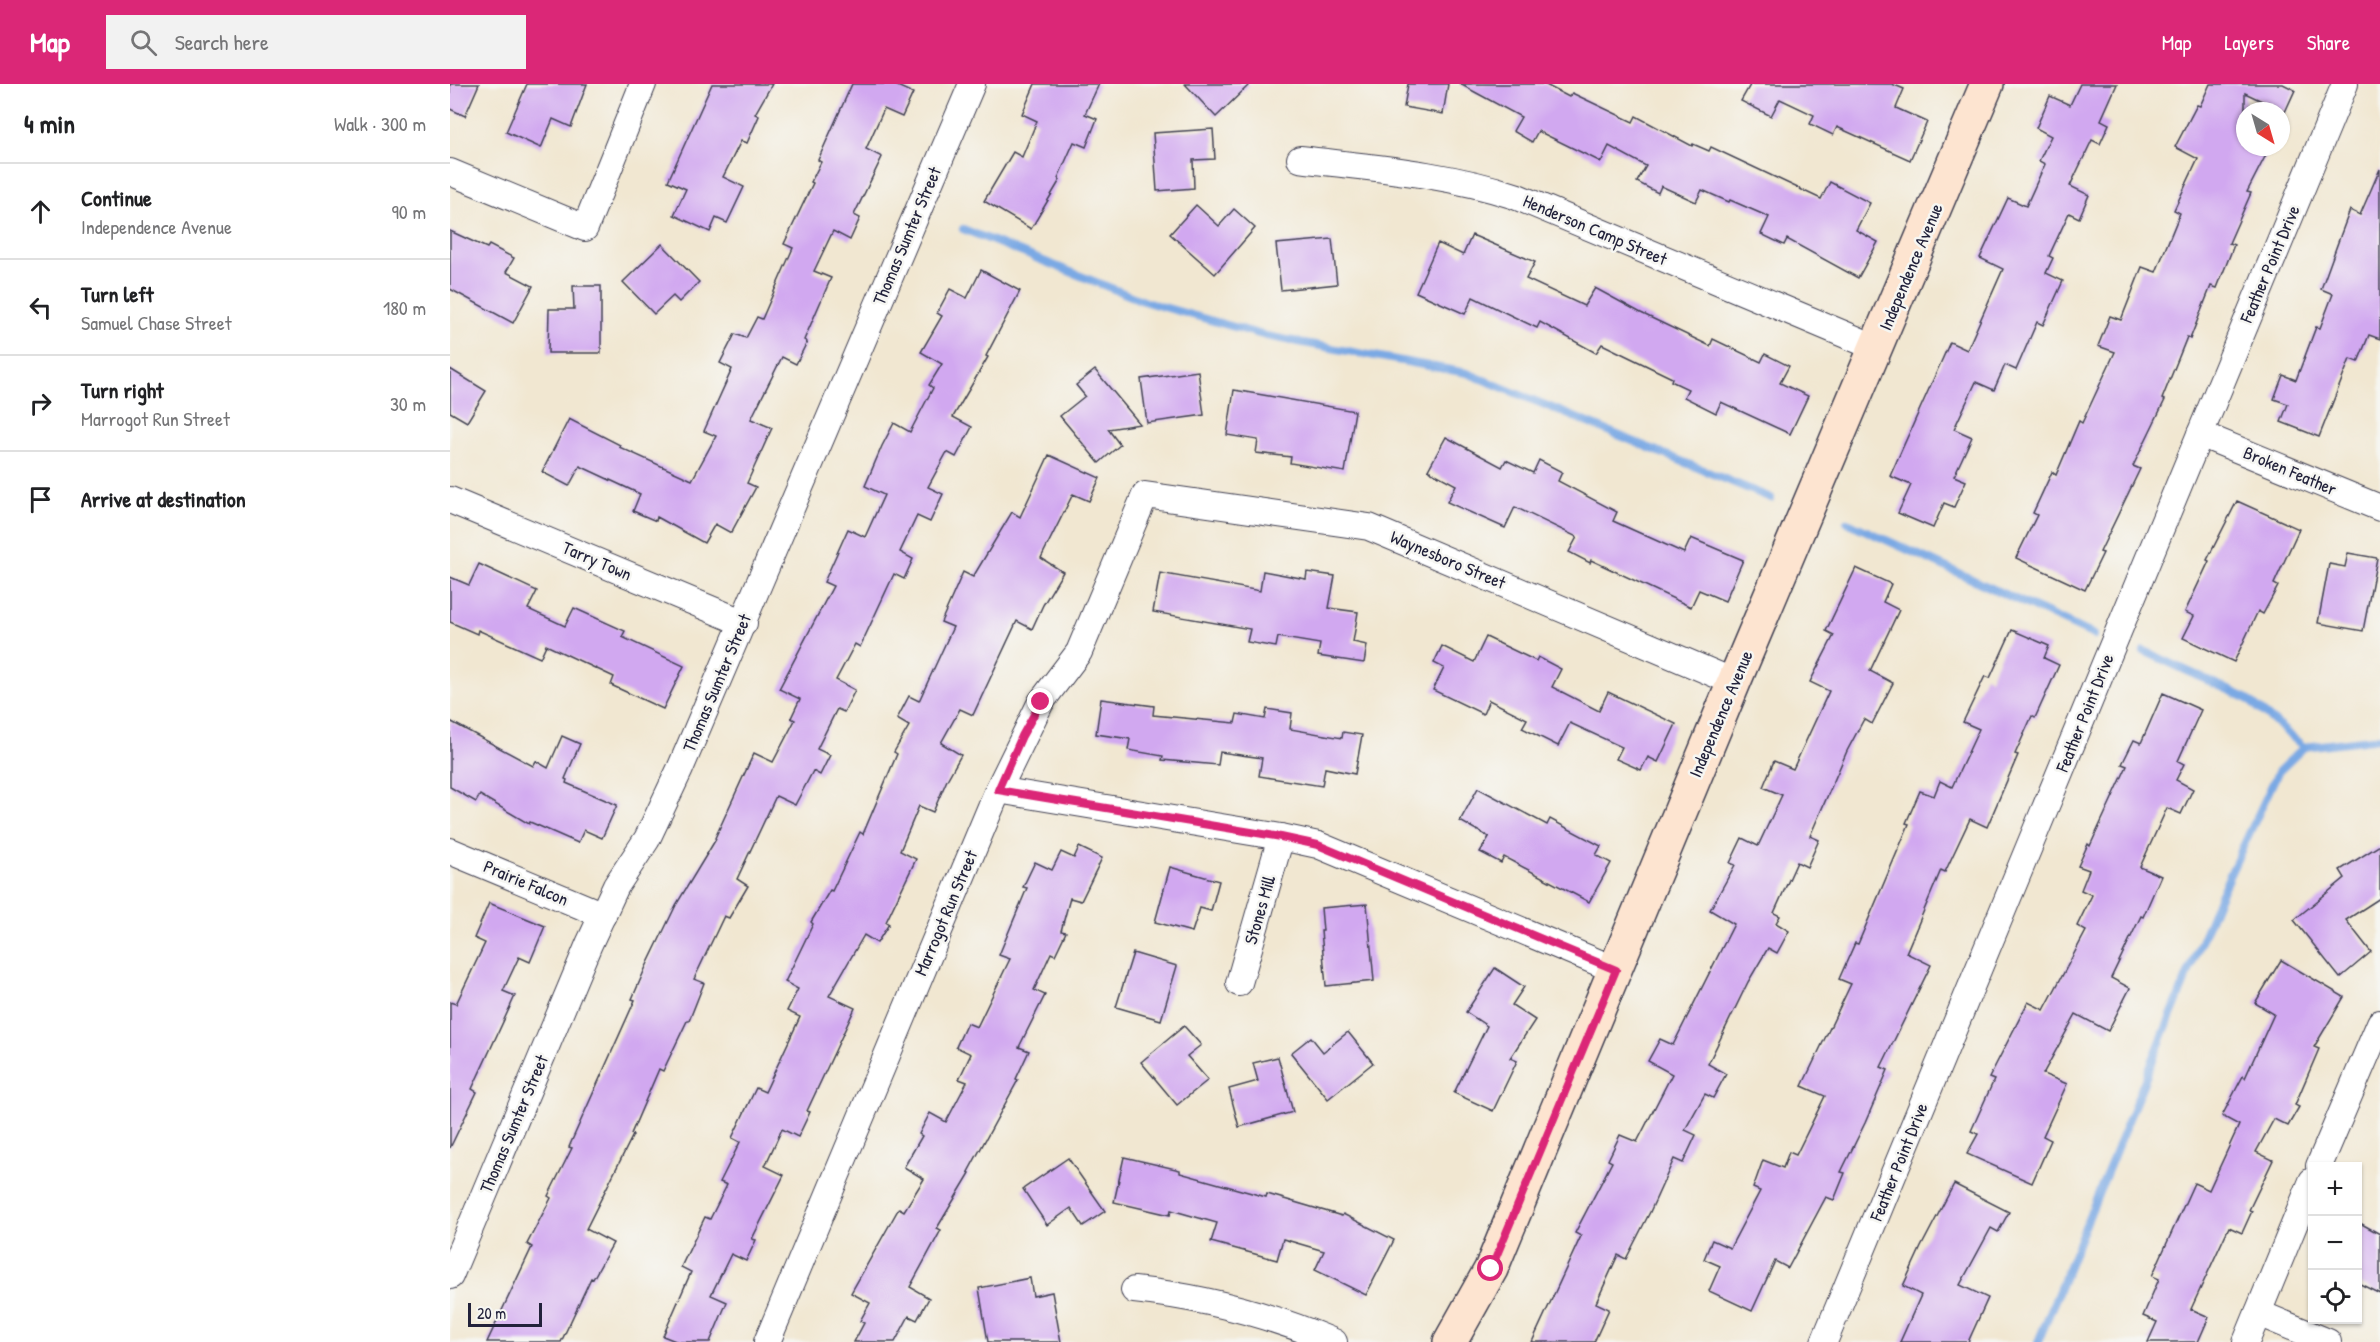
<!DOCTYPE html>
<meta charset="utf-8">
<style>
body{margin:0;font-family:"Patrick Hand",sans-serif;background:#f2f2f2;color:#202124}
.controls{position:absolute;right:18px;bottom:18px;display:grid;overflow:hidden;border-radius:0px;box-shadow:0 2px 4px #0004}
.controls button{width:54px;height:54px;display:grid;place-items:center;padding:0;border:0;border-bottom:2px solid #e0e0e0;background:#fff;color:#202124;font:30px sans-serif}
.compass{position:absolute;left:1786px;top:18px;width:54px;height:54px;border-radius:50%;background:#fff;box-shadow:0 2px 4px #0004;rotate:143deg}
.scale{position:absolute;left:18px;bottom:15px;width:74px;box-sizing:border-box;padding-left:6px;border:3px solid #22223b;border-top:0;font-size:16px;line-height:21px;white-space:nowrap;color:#22223b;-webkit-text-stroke:4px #f6f6f2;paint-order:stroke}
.stop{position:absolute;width:18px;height:18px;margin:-14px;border:4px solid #db2777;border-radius:50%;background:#fff}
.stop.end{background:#db2777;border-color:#fff;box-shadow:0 2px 6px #0008}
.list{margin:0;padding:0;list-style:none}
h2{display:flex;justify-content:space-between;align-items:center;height:78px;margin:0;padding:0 24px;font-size:26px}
h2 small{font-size:20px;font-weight:400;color:#757577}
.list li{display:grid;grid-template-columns:39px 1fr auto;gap:18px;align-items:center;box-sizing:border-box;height:96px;padding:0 24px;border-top:2px solid #e0e0e0}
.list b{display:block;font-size:22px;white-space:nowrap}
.list p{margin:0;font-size:20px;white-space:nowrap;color:#757577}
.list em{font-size:20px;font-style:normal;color:#757577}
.icon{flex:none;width:33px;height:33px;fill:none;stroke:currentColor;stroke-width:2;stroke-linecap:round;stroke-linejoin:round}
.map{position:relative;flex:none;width:1930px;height:1258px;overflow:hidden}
header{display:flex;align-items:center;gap:36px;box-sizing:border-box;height:84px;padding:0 30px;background:#db2777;color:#fff}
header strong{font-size:28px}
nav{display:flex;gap:33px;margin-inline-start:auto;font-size:21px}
.search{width:420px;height:54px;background:#f2f2f2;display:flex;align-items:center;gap:15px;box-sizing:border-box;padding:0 21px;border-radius:0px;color:#757577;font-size:22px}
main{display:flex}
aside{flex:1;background:#fff}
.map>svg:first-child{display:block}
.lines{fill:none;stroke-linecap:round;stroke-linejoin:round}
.stream{stroke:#7aa9e4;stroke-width:8}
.building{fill:#d1a8f0}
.street-casing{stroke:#414052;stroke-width:28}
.secondary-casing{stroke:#414052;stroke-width:36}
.street{stroke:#fff;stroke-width:26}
.secondary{stroke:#fde4d0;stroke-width:33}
.route{stroke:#db2777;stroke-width:8}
.labels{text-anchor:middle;stroke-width:5;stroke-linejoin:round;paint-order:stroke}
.street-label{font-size:18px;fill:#22223b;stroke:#f6f6f2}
</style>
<header>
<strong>Map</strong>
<div class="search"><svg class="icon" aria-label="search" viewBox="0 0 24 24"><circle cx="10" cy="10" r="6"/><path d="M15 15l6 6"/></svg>Search here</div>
<nav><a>Map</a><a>Layers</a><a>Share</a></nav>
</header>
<main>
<aside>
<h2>4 min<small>Walk · 300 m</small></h2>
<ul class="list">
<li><svg class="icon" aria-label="ahead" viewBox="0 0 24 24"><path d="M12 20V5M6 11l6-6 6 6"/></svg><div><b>Continue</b><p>Independence Avenue</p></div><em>90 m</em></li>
<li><svg class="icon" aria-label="left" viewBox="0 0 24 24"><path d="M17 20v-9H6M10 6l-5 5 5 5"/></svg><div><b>Turn left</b><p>Samuel Chase Street</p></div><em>180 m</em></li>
<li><svg class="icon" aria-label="right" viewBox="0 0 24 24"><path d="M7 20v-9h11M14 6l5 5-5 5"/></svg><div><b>Turn right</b><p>Marrogot Run Street</p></div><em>30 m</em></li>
<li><svg class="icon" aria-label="arrive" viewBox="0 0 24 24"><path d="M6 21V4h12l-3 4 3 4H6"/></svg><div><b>Arrive at destination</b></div></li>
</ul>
</aside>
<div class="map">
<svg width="1930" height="1258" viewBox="0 0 1930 1258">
<rect width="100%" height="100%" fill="#f6f6f2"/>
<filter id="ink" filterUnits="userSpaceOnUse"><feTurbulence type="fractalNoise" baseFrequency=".0167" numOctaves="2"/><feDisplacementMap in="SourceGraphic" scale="12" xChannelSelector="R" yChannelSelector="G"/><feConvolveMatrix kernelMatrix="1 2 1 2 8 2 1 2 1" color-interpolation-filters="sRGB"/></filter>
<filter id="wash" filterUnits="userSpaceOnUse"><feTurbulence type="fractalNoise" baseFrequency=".008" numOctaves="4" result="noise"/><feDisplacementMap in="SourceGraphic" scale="24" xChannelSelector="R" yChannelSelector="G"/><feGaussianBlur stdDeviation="1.35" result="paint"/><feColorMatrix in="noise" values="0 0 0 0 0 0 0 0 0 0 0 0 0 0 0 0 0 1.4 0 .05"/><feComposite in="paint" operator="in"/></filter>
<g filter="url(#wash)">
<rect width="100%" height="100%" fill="#f1e7d1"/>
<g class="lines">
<g class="stream">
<path d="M513,145L696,218L816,252L1017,289L1321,414"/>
<path d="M1397,438L1644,551"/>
<path d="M1694,567L1796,614L1854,663"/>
<path d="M1588,1258L1768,816L1828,688L1854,663L1930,654"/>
</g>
</g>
<g id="blocks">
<g class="building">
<path d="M0,0H29L15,32L0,25Z"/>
<path d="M77,0H137L121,43L103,35L91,64L56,48Z"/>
<path d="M262,0H322L305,30L309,32L297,59L291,57L273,93L294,103L277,139L266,134L260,148L224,131L236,105L218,97Z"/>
<path d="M402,0H443L463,9L452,33L434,25L416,65L432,73L404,131L410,134L400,156L383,147L364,187L381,194L354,256L357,258L346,280L332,273L301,335L322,344L297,399L306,403L281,449L265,440L254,459L207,433L206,437L183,427L190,410L130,382L119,402L92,388L119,335L170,361L169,363L242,396L266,352L254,347L282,285L270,279L285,250L296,254L307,233L312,235L343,164L334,160L363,99L361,98L371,78L368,76Z"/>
<path d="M585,0H649L635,30L647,35L636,63L624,58L608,94L610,96L581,145L534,117L563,68L572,73L587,37L572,30Z"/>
<path d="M735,0H800L766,33Z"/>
<path d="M958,0H998L993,30L954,23Z"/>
<path d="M1010,0H1094L1119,13L1122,9L1183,38L1186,32L1242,62L1243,60L1259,67L1261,63L1371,115L1380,98L1420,119L1406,146L1428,158L1408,194L1337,155L1334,161L1311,150L1319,133L1280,116L1279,118L1252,106L1246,118L1211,102L1208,109L1187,98L1196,82L1159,62L1151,78L1088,47L1082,58L1063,47L1071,33Z"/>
<path d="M1298,0H1442L1454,5L1446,24L1477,38L1460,76L1387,43L1383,51L1360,40L1364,31L1330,15L1321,32L1291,17L1300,1Z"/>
<path d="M1630,0H1667L1651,36L1659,40L1650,60L1642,56L1620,102L1639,111L1629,134L1619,129L1599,172L1603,174L1596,189L1613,197L1593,241L1587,238L1566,286L1555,281L1544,306L1526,298L1504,345L1522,353L1504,392L1516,397L1504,423L1494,419L1483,444L1448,429L1461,401L1440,392L1500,258L1517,266L1553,185L1530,174L1558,114L1576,122L1595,80L1589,77L1601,52L1586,44L1600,12L1620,21Z"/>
<path d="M1760,0H1833L1845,6L1835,28L1795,9V63H1820L1797,108L1801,109L1779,159L1784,161L1767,204L1761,202L1740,255L1737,253L1712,315L1715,316L1683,382L1690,385L1650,468L1653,469L1635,506L1566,474L1587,431L1583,429L1602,388L1606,391L1629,337L1632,339L1665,268L1648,262L1660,232L1671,236L1692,183L1706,188L1730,129L1724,126L1748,75L1725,63L1747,21L1750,22Z"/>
<path d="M763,45L765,75L743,76L744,104L707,107L703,49Z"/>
<path d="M1930,85V255L1919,251L1908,278L1900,275L1869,353L1831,338L1838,320L1824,315L1833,291L1846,296L1866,243L1870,244L1883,210L1871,205L1891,150L1900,126L1910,131Z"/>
<path d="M746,121L769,142L784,125L805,144L765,190L720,150Z"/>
<path d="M0,147L37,164L39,161L64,174L56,188L83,202L63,239L0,205Z"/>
<path d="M1022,151L1085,178L1076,195L1134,222L1145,204L1191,229L1260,262L1263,255L1311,278L1315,270L1339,282L1330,299L1358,312L1340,350L1271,318L1266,329L1234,313L1238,305L1221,297L1222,294L1152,260L1146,269L1090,238L1087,244L1023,213L1015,230L966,208L988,159L1013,171Z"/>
<path d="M882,155L887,200L831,206L826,160Z"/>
<path d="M212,160L249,198L229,218L223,212L204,230L173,198Z"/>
<path d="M531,186L570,207L536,272L538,273L503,333L522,343L506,373L497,368L478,403L493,410L480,438L467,432L450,468L463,475L454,495L444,490L410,563L405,560L386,596L405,606L394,628L387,625L367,665L380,671L370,691L363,687L345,721L326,712L287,795L298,802L279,834L274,832L244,895L254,899L239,937H237L213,987L209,985L181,1050L183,1051L136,1145L163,1159L143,1195L141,1194L111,1258H37L82,1163L77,1160L101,1114L98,1112L122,1064L119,1063L185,916L182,915L195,885L226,821L266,755L265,754L304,669L323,678L345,636L341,634L350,615L329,605L383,502L374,498L398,445L415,453L434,411L415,402L432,362L444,339L460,348L483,304L479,301L492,280L471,268L492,232L487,229L500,205L517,214Z"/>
<path d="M123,202H151V269H98L99,225H124Z"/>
<path d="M0,285L36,307L17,338L0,328Z"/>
<path d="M645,286L690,340L658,345L670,361L649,379L610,332L635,312L626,301Z"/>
<path d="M748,287L754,331L697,339L691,295Z"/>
<path d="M784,306L905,327L895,388L840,379L841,373L806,369L808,356L777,351Z"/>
<path d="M996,353L1052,383L1056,376L1083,389L1089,376L1112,388L1108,397L1167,428L1163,437L1234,469L1241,454L1293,476L1275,517L1249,506L1241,523L1141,476L1140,479L1119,468L1127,453L1065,423L1055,444L997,418L1006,401L978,386Z"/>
<path d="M599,371L650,394L639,417L623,410L591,474L613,488L593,521L582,545L567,537L523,631L510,625L491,659L511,671L497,696L483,728L469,722L450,767L466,775L436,838L439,840L427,859L414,851L379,912L405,924L357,1027L360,1028L348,1053L332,1045L315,1082L334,1091L302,1155L306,1156L296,1177L281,1170L261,1211L277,1218L260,1258H228L213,1252L241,1188L231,1183L255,1133L260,1135L277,1101L270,1098L290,1058L282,1054L306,1004L315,1008L350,933L337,927L348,905L335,898L363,840L361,838L380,806L382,807L410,748L413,750L447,670L444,668L459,642L447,635L459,612L469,617L503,543L491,538L513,488L523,493L562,428L570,433Z"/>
<path d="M1787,417L1849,445L1824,500L1828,502L1813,530L1808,527L1784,578L1733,554L1744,532L1735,528L1759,477L1757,476Z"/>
<path d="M1898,469L1927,474L1913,547L1868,539L1879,480L1895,483Z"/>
<path d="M29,480L87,507L78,525L115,542L124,524L175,547L172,553L234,582L213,625L161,601L164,593L96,561L90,574L28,546L27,550L0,538V493L19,501Z"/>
<path d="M1406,484L1441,500L1433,518L1449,526L1420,587L1443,599L1422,640L1414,635L1397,667L1360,752L1369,756L1357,783L1347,778L1324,829L1330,832L1326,839L1339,847L1327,869L1318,864L1298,898L1258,980L1276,990L1263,1014L1255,1010L1235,1046L1246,1051L1233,1079L1224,1075L1200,1128L1176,1175L1168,1171L1146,1219L1159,1225L1144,1258H1082L1131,1152L1125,1149L1162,1078L1158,1076L1170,1051L1187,1058L1222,990L1198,977L1210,955L1223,961L1284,840L1260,826L1285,781L1280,779L1292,754L1308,762L1332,711L1313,703L1324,677L1343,685L1379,607L1360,598L1384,551L1376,547Z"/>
<path d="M813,487L856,495L857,488L885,492L879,524L908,528L903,558L917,561L914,579L868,572L870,560L828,553L826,563L797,558L800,545L703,528L710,489L810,507Z"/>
<path d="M1562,546L1599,562L1594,574L1609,581L1585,634L1582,632L1565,670L1568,671L1537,743L1520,735L1495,788L1491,786L1456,869L1481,881L1431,983L1438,986L1415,1039L1391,1088L1395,1089L1384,1116L1376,1113L1338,1184L1325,1177L1302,1227L1259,1207L1270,1182L1254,1175L1262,1156L1280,1164L1310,1107L1303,1104L1313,1076L1333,1084L1339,1068L1346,1071L1375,1012L1352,1002L1401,900L1389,895L1405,859L1408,860L1459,740L1456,739L1470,707L1484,712L1490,697L1502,703L1529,645L1513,638L1535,592L1540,594Z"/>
<path d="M1036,553L1086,577L1088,573L1111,585L1102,603L1149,627L1158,608L1226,640L1208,678L1198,673L1191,686L1166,675L1172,663L1120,639L1108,662L1072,644L1077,635L1039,616L1033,630L983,606L994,584L984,579L992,562L1024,578Z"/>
<path d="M1713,609L1751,626L1728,677L1734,680L1726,696L1743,705L1731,730L1717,724L1690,783L1711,792L1693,833L1691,832L1661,894L1680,904L1658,947L1626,930L1593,990L1617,1000L1593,1052L1601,1056L1582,1099L1517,1070L1528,1050L1521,1047L1544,996L1539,994L1578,918L1594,926L1636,847L1627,842L1642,811L1631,806L1639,786L1628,782L1638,760L1640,762L1677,682L1672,680L1684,656L1691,659Z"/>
<path d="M651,615L704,622L703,631L785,639L787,630L815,635L817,625L842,629L840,645L892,654L893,648L912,651L905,690L875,684L872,702L809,692L812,674L770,668L768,681L712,676L713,672L678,666L680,655L646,650Z"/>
<path d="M0,637L83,682L86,677L98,684L112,652L130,660L115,695L117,696L116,699L167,721L152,754L134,746L128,759L80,738L79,740L30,711L26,718L0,703Z"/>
<path d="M1028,704L1097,741L1100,735L1151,762L1146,771L1161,779L1139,818L1054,773L1051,779L1030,768L1039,753L1010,737Z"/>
<path d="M1930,761V814L1896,836L1921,868L1890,894L1844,836L1895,794L1890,786Z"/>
<path d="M629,763L652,774L631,817L620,814L611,847L616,848L605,871L601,869L584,906L595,911L569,963L579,967L566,995L568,996L518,1088L520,1089L487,1144L491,1146L460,1203L479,1214L467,1236L459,1232L445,1258H404L414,1239L410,1237L420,1219L401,1209L449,1124L454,1127L474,1095L454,1083L472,1052L469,1050L480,1029L496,1038L517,998L509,995L521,970L506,963L517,939L527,943L560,875L549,871L577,804L573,803L585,778L602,786L611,768L624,774Z"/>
<path d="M720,783L769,797L761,827L750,824L742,848L705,838Z"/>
<path d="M39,819L95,842L80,878L69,873L53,907L65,912L22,1005L27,1008L0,1064V918L6,920L35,859L24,854Z"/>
<path d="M917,820L924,897L876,902L871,847H873L871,824Z"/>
<path d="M683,869L727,882L711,936L666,923Z"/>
<path d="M1831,876L1894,913L1864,963L1869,965L1845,1021L1849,1023L1838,1042L1824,1035L1806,1068L1823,1076L1799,1126L1802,1127L1792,1149L1779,1143L1741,1225L1759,1233L1748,1258H1698L1707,1238L1693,1232L1709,1195L1702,1192L1744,1099L1759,1106L1789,1041L1772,1032L1793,992L1795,994L1824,930L1805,919Z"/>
<path d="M1045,884L1074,903L1062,921L1085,936L1060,974L1067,977L1043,1027L1004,1009L1037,942L1016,928Z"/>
<path d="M734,942L751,961L737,972L758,996L727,1021L691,978Z"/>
<path d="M898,948L923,979L878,1015L841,969L861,953L873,968Z"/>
<path d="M828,973L843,1028L789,1043L779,1005L808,997L803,979Z"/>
<path d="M674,1073L730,1086V1089L816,1113L817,1110L892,1132L893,1130L944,1156L916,1211L865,1186L874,1167L833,1155L827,1176L761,1158L767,1139L721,1126L720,1131L664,1118Z"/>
<path d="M618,1074L655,1127L633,1142L621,1124L597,1141L573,1105Z"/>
<path d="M1504,1100L1559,1128L1548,1148L1541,1144L1510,1201L1538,1214L1518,1258H1450L1471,1211L1453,1202L1471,1163Z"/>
<path d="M1908,1138L1930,1150V1210L1908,1199Z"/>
<path d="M580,1194L583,1212L602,1208L611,1258H538L529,1204Z"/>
</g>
</g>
</g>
<g filter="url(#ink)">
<use href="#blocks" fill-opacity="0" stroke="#414052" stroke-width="1.5"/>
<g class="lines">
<defs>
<g id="street">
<path d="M850,75C923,84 995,89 1065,112L1427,264"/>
<path d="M0,88L135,144L193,0"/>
<path d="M1750,350L1930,424"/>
<path d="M0,416L294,539"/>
<path d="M548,706L831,753L868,761L1166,886"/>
<path d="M0,767L153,831"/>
<path d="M789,899L831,753"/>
<path d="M1869,1082L1930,939"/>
<path d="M0,1192L139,860L166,802L197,755L230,685L522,0"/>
<path d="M684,1206C752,1213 821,1231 884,1258"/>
<path d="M1808,1229L1878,1258"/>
<path d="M317,1258L548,706L591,618L629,568L695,411L919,443L1284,598"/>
<path d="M1374,1258L1895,0"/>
<path d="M1796,1258L1862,1097"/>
</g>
<path id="secondary" d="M1000,1258L1041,1185L1284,598L1537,0"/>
</defs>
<use href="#street" class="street-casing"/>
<use href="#secondary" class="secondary-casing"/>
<use href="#street" class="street"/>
<use href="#secondary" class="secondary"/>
</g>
</g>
<g class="lines" filter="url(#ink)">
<path class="route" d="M591,618L572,652L548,706L831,753L868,761L1166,886L1041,1185"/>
</g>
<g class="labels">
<g class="street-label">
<text transform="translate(1145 146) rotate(23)" y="6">Henderson Camp Street</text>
<text transform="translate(457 152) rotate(-67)" y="6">Thomas Sumter Street</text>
<text transform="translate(1820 180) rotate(-67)" y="6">Feather Point Drive</text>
<text transform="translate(1461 183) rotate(-67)" y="6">Independence Avenue</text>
<text transform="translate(1840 387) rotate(23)" y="6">Broken Feather</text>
<text transform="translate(998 476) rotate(23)" y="6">Waynesboro Street</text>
<text transform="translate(147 477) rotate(23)" y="6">Tarry Town</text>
<text transform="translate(267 599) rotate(-67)" y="6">Thomas Sumter Street</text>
<text transform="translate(1635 629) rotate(-68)" y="6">Feather Point Drive</text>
<text transform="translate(1271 630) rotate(-67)" y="6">Independence Avenue</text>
<text transform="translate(76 799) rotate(23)" y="6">Prairie Falcon</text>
<text transform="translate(810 826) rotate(-74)" y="6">Stones Mill</text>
<text transform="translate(496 829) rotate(-67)" y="6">Marrogot Run Street</text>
<text transform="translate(64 1040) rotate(-67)" y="6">Thomas Sumter Street</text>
<text transform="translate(1449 1078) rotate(-68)" y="6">Feather Point Drive</text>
</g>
</g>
</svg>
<div class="controls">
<button>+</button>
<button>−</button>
<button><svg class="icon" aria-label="locate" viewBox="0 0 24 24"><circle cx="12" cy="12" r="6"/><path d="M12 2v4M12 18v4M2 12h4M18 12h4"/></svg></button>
</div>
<svg class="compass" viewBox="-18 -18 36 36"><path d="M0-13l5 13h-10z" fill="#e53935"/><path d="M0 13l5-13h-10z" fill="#757577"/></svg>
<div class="scale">20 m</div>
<div class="stop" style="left:1041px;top:1185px"></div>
<div class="stop end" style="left:591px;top:618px"></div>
</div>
</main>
